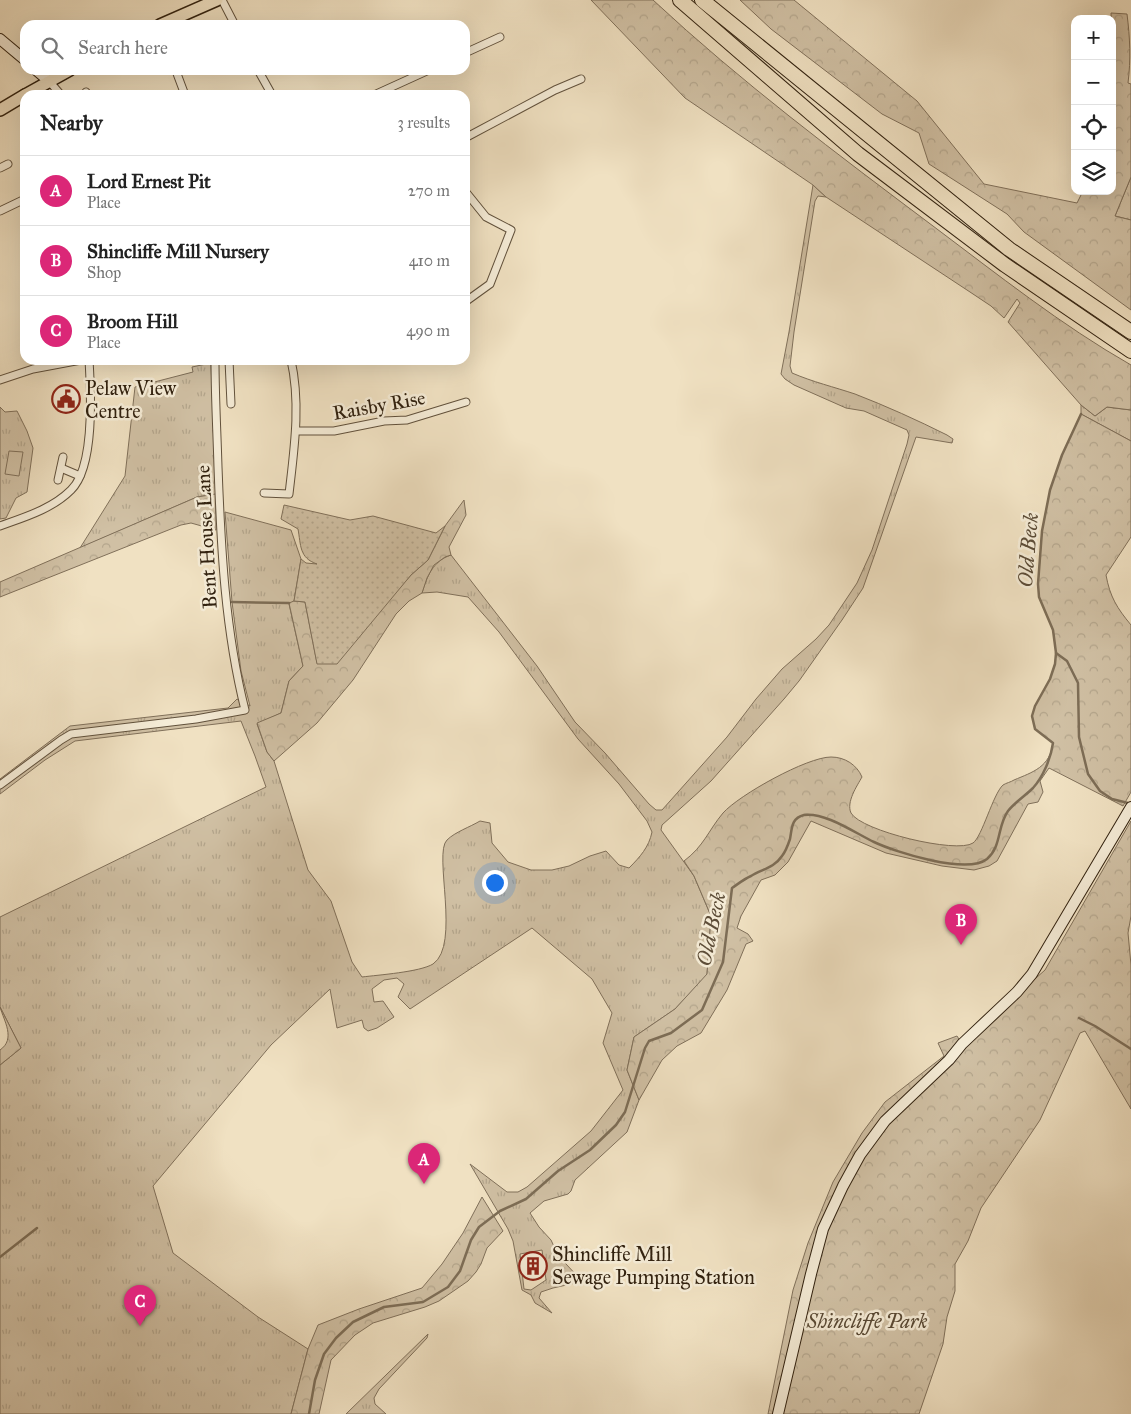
<!DOCTYPE html>
<meta charset="utf-8">
<style>
body{margin:0;font-family:"IM FELL Great Primer",serif;background:#f2f2f2;color:#222}
.controls{position:absolute;right:15px;top:15px;display:grid;overflow:hidden;border-radius:10px;box-shadow:0 5px 20px #0002}
.controls button{width:45px;height:45px;display:grid;place-items:center;padding:0;border:0;border-bottom:1px solid #e0e0e0;background:#fff;color:#222;font:25px sans-serif}
.you{position:absolute;left:494px;top:882px;width:18px;height:18px;margin:-12px;border:4px solid #fff;border-radius:50%;background:#1a73e8;box-shadow:0 0 0 8px #1a73e833}
.badge{display:grid;place-items:center;width:32px;height:32px;border-radius:50%;background:#db2777;color:#fff;font-size:16px;font-weight:700}
.pin{position:absolute;translate:-50% -41px;filter:drop-shadow(0 1px 2px #0008)}
.pin::after{content:'';position:absolute;top:26px;width:18px;height:15px;background:inherit;clip-path:polygon(0 0,100% 0,50% 100%)}
.list{margin:0;padding:0;list-style:none}
h2{display:flex;justify-content:space-between;align-items:center;height:65px;margin:0;padding:0 20px;font-size:21px}
h2 small{font-size:16px;font-weight:400;color:#767676}
.list li{display:grid;grid-template-columns:32px 1fr auto;gap:15px;align-items:center;box-sizing:border-box;height:70px;padding:0 20px;border-top:1px solid #e0e0e0}
.list b{display:block;font-size:19px;white-space:nowrap}
.list p{margin:0;font-size:16px;white-space:nowrap;color:#767676}
.list em{font-size:16px;font-style:normal;color:#767676}
.icon{flex:none;width:28px;height:28px;fill:none;stroke:currentColor;stroke-width:2;stroke-linecap:round;stroke-linejoin:round}
.map{position:relative;flex:none;width:1131px;height:1414px;overflow:hidden}
.search{position:absolute;background:#fff;box-shadow:0 5px 20px #0002;left:20px;top:20px;width:450px;height:55px;display:flex;align-items:center;gap:12px;box-sizing:border-box;padding:0 18px;border-radius:15px;color:#767676;font-size:19px}
.panel{position:absolute;background:#fff;box-shadow:0 5px 20px #0002;left:20px;top:90px;width:450px;height:275px;border-radius:15px}
.map>svg:first-child{display:block}
.grass{fill:url(#grass-tufts);stroke:#80705a;fill-rule:evenodd}
.forest{fill:url(#forest-crowns);stroke:#80705a}
.garden{fill:url(#garden-dots);stroke:#80705a}
.pitch{fill:#d0c0a4;stroke:#80705a}
.lines{fill:none;stroke-linecap:round;stroke-linejoin:round}
.stream{stroke:#7d6d56;stroke-width:2.5}
.street-casing{stroke:#61513c;stroke-width:9}
.secondary-casing{stroke:#31210f;stroke-width:12}
.primary-casing{stroke:#31210f;stroke-width:14}
.highway-casing{stroke:#31210f;stroke-width:16}
.street{stroke:#f5ecd7;stroke-width:7}
.secondary{stroke:#f5ecd7;stroke-width:10}
.primary{stroke:#f0e1c2;stroke-width:11}
.highway{stroke:#f0e1c2;stroke-width:14}
.labels{text-anchor:middle;stroke-width:5;stroke-linejoin:round;paint-order:stroke}
.poi-label{font-size:20px;fill:#31210f;stroke:#f5ecd7;text-anchor:start}
.street-label{font-size:20px;fill:#31210f;stroke:#f5ecd7}
.park-label{font-size:20px;font-style:italic;fill:#594934;stroke:#f5ecd7}
.water-label{font-size:21px;font-style:italic;fill:#5d4d38;stroke:#f5ecd7}
</style>
<div class="map">
<svg width="1131" height="1414" viewBox="0 0 1131 1414">
<defs>
<pattern id="grass-tufts" width="24" height="20" patternUnits="userSpaceOnUse" patternTransform="scale(1.25)"><rect width="24" height="20" fill="#d0c0a4"/><path d="M3 7l-1-3M5 7V3M7 7l1-3M15 17l-1-3M17 17v-4M19 17l1-3" fill="none" stroke="#b3a58c"/></pattern>
<pattern id="forest-crowns" width="20" height="18" patternUnits="userSpaceOnUse" patternTransform="scale(1.25)"><rect width="20" height="18" fill="#d0c0a4"/><path d="M2 6a3 3 0 1 1 6 0M12 15a3 3 0 1 1 6 0" fill="none" stroke="#b3a58c"/></pattern>
<pattern id="garden-dots" width="8" height="8" patternUnits="userSpaceOnUse" patternTransform="scale(1.25)"><rect width="8" height="8" fill="#d0c0a4"/><path d="M2 2h.1M6 6h.1" fill="none" stroke="#b3a58c" stroke-width="1.8" stroke-linecap="round"/></pattern>
</defs>
<rect width="100%" height="100%" fill="#f0e1c2"/>
<filter id="stains"><feTurbulence type="fractalNoise" baseFrequency=".004" numOctaves="4"/><feColorMatrix values="0 0 0 0 .2 0 0 0 0 .09 0 0 0 0 .02 0 0 0 .5 -.17"/></filter>
<radialGradient id="worn" r=".72"><stop offset=".6" stop-color="#630" stop-opacity="0"/><stop offset="1" stop-color="#630" stop-opacity=".3"/></radialGradient>
<g class="grass">
<path d="M1131,177V220L1115,216Z"/>
<path d="M813,185L826,197L818,196L815,201L794,332L790,366L792,373C813,382 834,387 855,394C886,406 917,420 947,435L953,439L952,443L916,437L863,588L842,620L799,681L784,699L711,781L662,825L661,830L694,876L711,916L707,975L675,1009L634,1037L627,1070L639,1100L627,1132L575,1180L571,1191L568,1194L544,1201L530,1213L539,1227L551,1240L557,1253L566,1264L581,1280L580,1282L553,1288L541,1292L539,1298L552,1313L535,1303L531,1295L522,1290L513,1241L508,1229L470,1164L507,1192H518L527,1187L591,1131L623,1090L603,1043L612,1013L592,979L532,928L410,1009L398,997L404,984L397,978L384,980L372,989L374,1002L383,1001L394,1017L377,1028L368,1031L364,1028L362,1020L337,1028L330,989L271,1045L153,1186L173,1253L258,1317L308,1349L291,1414H0V1065L21,1048L0,1007V917L266,787L255,756L241,721L75,741L45,760L0,794V779L70,726L228,708L237,699L250,706L241,671L232,602L225,512L291,530L301,559L294,601L289,604L303,666L289,681L281,713L257,724L267,752L274,761L308,870L331,901L352,962L362,977C378,975 420,972 433,964C461,945 433,853 447,840C455,832 470,827 480,821L490,823L492,843L508,862L531,870H552L569,866L590,856L606,851L619,865L629,868C640,857 649,847 652,832L647,821L619,784L578,739L499,632L468,597L437,592L422,593C427,576 433,561 451,555L537,666L575,722L605,753L649,804L656,810H662L727,737L756,699L782,669L816,639L829,625L857,583L872,550L907,444L909,435L907,430L864,411L846,408L794,385L785,379L781,374L789,332ZM542,1250L546,1280L531,1290L524,1289L520,1254Z"/>
<path d="M211,363L216,494L197,497L80,548L125,476L135,387L193,372L192,367Z"/>
<path d="M1081,405L1095,416L1107,407L1131,410V441L1081,414Z"/>
<path d="M0,407L5,412L17,411L27,431L33,448L27,492L16,498L6,518L0,519Z"/>
<path d="M428,1334L427,1338L379,1389L374,1398L375,1404L386,1414H346Z"/>
</g>
<g class="forest">
<path d="M591,0H653C741,82 837,154 933,226C997,274 1061,325 1131,365V410L1107,407L1095,416L1081,405L1008,322L1020,303L1017,299L1004,318L991,306L970,292L826,197L813,185L685,98Z"/>
<path d="M740,0H794L917,101L984,184L1077,203L1083,191H1112V97L1115,83L1111,13L1127,14C1130,38 1131,59 1128,83L1131,84V177L1115,216L1131,220V310L1024,232L1007,214L929,164L919,133L882,114L771,29Z"/>
<path d="M1081,414L1131,441V537L1106,575C1110,597 1117,608 1131,625V792L1123,806L1049,768L1040,781L1043,792L1038,802L1028,804L997,861L989,866L974,870L942,866L886,853L811,821L788,862L775,875L761,880L741,916L737,928L748,934L753,941L746,944L727,990L701,1033L677,1046L662,1060L639,1100L627,1070L634,1037L675,1009L707,974L711,916L694,876L684,861C704,846 708,831 723,813C739,795 807,757 831,757C845,757 857,765 862,777C857,786 846,802 851,813C861,831 957,854 973,843C982,837 993,794 1003,785C1006,783 1011,782 1014,780C1033,772 1050,767 1053,743L1035,729L1032,716L1035,706L1050,679L1055,664L1056,653L1053,630L1039,597L1038,584L1042,531L1050,490L1062,455Z"/>
<path d="M216,494V530L191,523L181,525L0,597V582L197,497Z"/>
<path d="M464,500L466,515L449,547L451,555L445,557L434,565L427,578L422,593L409,601L396,614L353,680L317,723L274,761L267,752L257,723L281,713L289,681L303,666L289,603L294,601L305,602L317,663L382,608L411,575L428,560L445,526Z"/>
<path d="M1131,821V916L1128,933L1131,965V1109L1085,1031L1080,1033L1040,1120L981,1208L968,1241L955,1264V1291L947,1317L943,1344L919,1414H768L793,1290L808,1243L833,1182L862,1133L885,1102L944,1056L938,1043L957,1036L962,1044L1045,970Z"/>
<path d="M0,1007L21,1048L0,1065V1050C16,1039 4,1021 0,1007Z"/>
<path d="M482,1197L503,1231L487,1248L481,1264L476,1272L468,1281L455,1290L439,1301L425,1307L373,1323L355,1335L331,1360L319,1414H291L308,1349L318,1325L359,1309L422,1288L442,1264L463,1233Z"/>
</g>
<path class="garden" d="M284,505L350,520L373,516L436,533L445,526L428,560L411,575L337,664H317L305,602L294,601L301,559L306,563L317,564C299,558 301,545 298,529L281,519Z"/>
<path class="pitch" d="M9,451L23,452L19,476L5,474Z"/>
<g class="lines">
<g class="stream">
<path d="M232,602L289,603"/>
<path d="M1056,653L1067,661L1078,683L1079,737L1088,774L1100,791L1112,799L1128,803"/>
<path d="M1079,1018L1095,1026L1131,1049"/>
<path d="M0,1257L37,1228"/>
<path d="M309,1414L315,1380L324,1354L336,1338L353,1322L384,1307L423,1302L448,1287L460,1271L471,1240L479,1227L500,1211L526,1199L558,1171L590,1150L616,1125L625,1112L645,1048L649,1041L671,1033L702,1010L723,962L732,888C738,884 744,879 751,876C762,869 774,868 782,856C786,851 788,845 790,839C792,829 791,818 804,815C825,812 855,833 874,842C895,852 967,875 987,859C1002,846 997,826 1008,811C1015,802 1025,796 1033,788C1043,777 1051,758 1053,743L1035,729L1032,716L1035,706L1050,679L1055,664L1056,653L1053,630L1039,597L1038,584L1042,531L1050,490L1062,455L1081,414"/>
</g>
<defs>
<g id="street">
<path d="M222,0L235,25"/>
<path d="M465,53L500,37"/>
<path d="M178,70L176,71L185,95"/>
<path d="M258,70L272,95"/>
<path d="M49,81L61,95"/>
<path d="M86,92L88,95"/>
<path d="M374,95L429,70"/>
<path d="M465,138L555,90L581,79"/>
<path d="M0,168L8,164"/>
<path d="M465,191L486,217L511,230L490,284L465,302"/>
<path d="M0,211L25,199"/>
<path d="M229,360L231,404"/>
<path d="M0,380L33,369L81,360"/>
<path d="M296,431H334L384,421L407,420L466,402"/>
<path d="M61,468L80,476"/>
<path d="M58,480L63,457"/>
<path d="M264,493L289,494C294,450 301,404 291,360"/>
<path d="M0,526C25,517 52,509 71,490C95,467 91,392 89,360"/>
<path d="M0,785L61,740L71,734L196,719L245,710C225,630 221,549 218,467C217,431 215,396 215,360"/>
</g>
<g id="secondary">
<path d="M0,39L25,60"/>
<path d="M36,70L49,81"/>
<path d="M778,1414L811,1274L823,1229L843,1186L860,1155L885,1121L949,1060L962,1044L1017,992L1032,974L1131,807"/>
</g>
<g id="primary">
<path d="M160,25L217,0"/>
<path d="M25,95L70,70"/>
<path d="M0,110L25,95"/>
</g>
<g id="highway">
<path d="M680,0L858,154L1005,265L1131,351"/>
<path d="M702,0L1009,249L1131,332"/>
</g>
</defs>
<use href="#street" class="street-casing"/>
<use href="#secondary" class="secondary-casing"/>
<use href="#primary" class="primary-casing"/>
<use href="#highway" class="highway-casing"/>
<use href="#street" class="street"/>
<use href="#secondary" class="secondary"/>
<use href="#primary" class="primary"/>
<use href="#highway" class="highway"/>
</g>
<defs>
<symbol id="civic-ring" viewBox="-11 -11 22 22"><circle r="9.5" fill="#f5ecd7" stroke="#8f2418" stroke-width="1.5"/><path d="M-.6-6.5H3V-4.5H.6V-3L4-1V1h2V6H-6V1h2V-1L-.6-3ZM-1.2 2.5V6h2.4V2.5Z" fill="#8f2418"/></symbol>
<symbol id="building-ring" viewBox="-11 -11 22 22"><circle r="9.5" fill="#f5ecd7" stroke="#8f2418" stroke-width="1.5"/><path d="M-4-6H4V6H1V3H-1V6H-4ZM-2.5-4.3h1.7v1.8h-1.7ZM.8-4.3h1.7v1.8H.8ZM-2.5-1h1.7V.8h-1.7ZM.8-1h1.7V.8H.8Z" fill="#8f2418"/></symbol>
</defs>
<g fill-rule="evenodd">
<use href="#civic-ring" x="50" y="383" width="32" height="32"/>
<use href="#building-ring" x="517" y="1250" width="32" height="32"/>
</g>
<g class="labels">
<g class="poi-label">
<text x="85" y="395">Pelaw View<tspan x="85" dy="23">Centre</tspan></text>
<text x="552" y="1261">Shincliffe Mill<tspan x="552" dy="23">Sewage Pumping Station</tspan></text>
</g>
<g class="street-label">
<text transform="translate(379 405) rotate(-10)" y="7">Raisby Rise</text>
<text transform="translate(206 537) rotate(-93)" y="7">Bent House Lane</text>
</g>
<g class="park-label">
<text x="867" y="1328">Shincliffe Park</text>
</g>
<g class="water-label">
<text transform="translate(1028 550) rotate(-85)" y="7">Old Beck</text>
<text transform="translate(711 929) rotate(-78)" y="7">Old Beck</text>
</g>
</g>
<rect width="100%" height="100%" filter="url(#stains)"/>
<rect width="100%" height="100%" fill="url(#worn)"/>
</svg>
<div class="controls">
<button>+</button>
<button>−</button>
<button><svg class="icon" aria-label="locate" viewBox="0 0 24 24"><circle cx="12" cy="12" r="6"/><path d="M12 2v4M12 18v4M2 12h4M18 12h4"/></svg></button>
<button><svg class="icon" aria-label="layers" viewBox="0 0 24 24"><path d="M12 4l9 5-9 5-9-5zM3 14l9 5 9-5"/></svg></button>
</div>
<div class="you"></div>
<div class="pin badge" style="left:424px;top:1184px">A</div>
<div class="pin badge" style="left:961px;top:945px">B</div>
<div class="pin badge" style="left:140px;top:1326px">C</div>
<div class="search"><svg class="icon" aria-label="search" viewBox="0 0 24 24"><circle cx="10" cy="10" r="6"/><path d="M15 15l6 6"/></svg>Search here</div>
<section class="panel">
<h2>Nearby<small>3 results</small></h2>
<ul class="list">
<li><span class="badge">A</span><div><b>Lord Ernest Pit</b><p>Place</p></div><em>270 m</em></li>
<li><span class="badge">B</span><div><b>Shincliffe Mill Nursery</b><p>Shop</p></div><em>410 m</em></li>
<li><span class="badge">C</span><div><b>Broom Hill</b><p>Place</p></div><em>490 m</em></li>
</ul>
</section>
</div>
